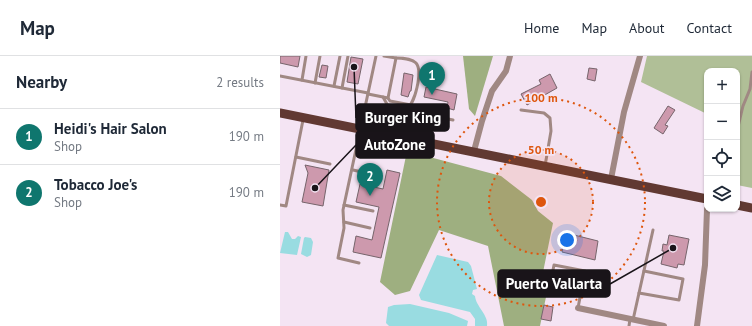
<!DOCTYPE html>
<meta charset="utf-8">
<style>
body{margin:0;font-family:"PT Sans",sans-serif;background:#f2f2f3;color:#1f2937}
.controls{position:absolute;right:12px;top:12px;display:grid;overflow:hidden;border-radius:8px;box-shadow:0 1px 3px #0004}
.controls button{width:36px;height:36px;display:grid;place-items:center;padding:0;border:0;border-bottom:1px solid #e0e1e3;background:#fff;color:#1f2937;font:20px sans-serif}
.you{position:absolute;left:287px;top:184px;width:14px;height:14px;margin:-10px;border:3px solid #fff;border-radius:50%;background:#1a73e8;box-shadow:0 0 0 6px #1a73e833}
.badge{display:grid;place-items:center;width:26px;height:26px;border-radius:50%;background:#0f766e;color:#fff;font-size:13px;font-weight:700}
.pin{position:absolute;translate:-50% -33px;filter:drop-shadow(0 1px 2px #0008)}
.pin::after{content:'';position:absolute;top:21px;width:14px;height:12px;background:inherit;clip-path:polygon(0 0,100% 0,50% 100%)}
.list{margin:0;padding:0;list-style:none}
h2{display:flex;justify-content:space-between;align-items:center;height:52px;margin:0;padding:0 16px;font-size:17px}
h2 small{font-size:13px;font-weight:400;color:#747a83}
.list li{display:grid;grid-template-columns:26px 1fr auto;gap:12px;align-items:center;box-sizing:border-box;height:56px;padding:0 16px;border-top:1px solid #e0e1e3}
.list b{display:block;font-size:15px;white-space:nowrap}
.list p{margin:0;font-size:13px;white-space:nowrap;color:#747a83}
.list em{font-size:13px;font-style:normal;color:#747a83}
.icon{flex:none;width:22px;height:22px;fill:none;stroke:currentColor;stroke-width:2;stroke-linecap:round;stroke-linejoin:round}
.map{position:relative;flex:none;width:472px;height:270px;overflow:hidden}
header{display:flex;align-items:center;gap:24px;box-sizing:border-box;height:56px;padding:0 20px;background:#fff;border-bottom:1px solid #e0e1e3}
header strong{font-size:19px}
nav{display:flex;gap:22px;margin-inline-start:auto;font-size:14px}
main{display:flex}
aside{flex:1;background:#fff}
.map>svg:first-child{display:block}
.green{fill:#b0bf97}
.forest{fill:#9eaf80}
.water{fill:#99dce1}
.building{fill:#cd99ad;stroke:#76646b}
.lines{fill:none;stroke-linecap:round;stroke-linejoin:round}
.lane{stroke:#a08883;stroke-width:3}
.street{stroke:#a08883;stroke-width:6}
.primary{stroke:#613932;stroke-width:9}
.ring{fill:none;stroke:#de560d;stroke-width:2;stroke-dasharray:2 4}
.centre{fill:#de560d;stroke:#f4e4f3;stroke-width:2}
.ring-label{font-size:12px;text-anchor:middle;font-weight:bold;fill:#de560d;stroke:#f4e4f3;stroke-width:3.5;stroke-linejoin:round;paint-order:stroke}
.leader{fill:none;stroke:#191419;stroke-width:1.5}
.callout-dot{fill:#191419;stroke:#f4e4f3;stroke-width:1.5}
.callout{fill:#191419;stroke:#191419;stroke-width:1.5}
.callout-label{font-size:15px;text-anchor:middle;font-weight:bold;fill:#fff}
</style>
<header>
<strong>Map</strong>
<nav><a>Home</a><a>Map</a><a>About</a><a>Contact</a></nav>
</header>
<main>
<aside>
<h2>Nearby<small>2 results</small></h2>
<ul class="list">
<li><span class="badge">1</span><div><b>Heidi's Hair Salon</b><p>Shop</p></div><em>190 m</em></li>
<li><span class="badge">2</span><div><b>Tobacco Joe's</b><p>Shop</p></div><em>190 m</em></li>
</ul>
</aside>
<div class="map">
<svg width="472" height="270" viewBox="0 0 472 270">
<rect width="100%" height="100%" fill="#f4e4f3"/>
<path class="green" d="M367,0H472V132L457,129V15H427V58L361,26Z"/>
<g class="forest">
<path d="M183,0H213L195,60L189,53Z"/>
<path d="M127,95L221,120L252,144L258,155L273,167L259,236L266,241L260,270H224L208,190L159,174L130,235L115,239L100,226Z"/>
</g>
<g class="water">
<path d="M5,176H8L12,183H15L18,180L21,181L17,199L0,197Z"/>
<path d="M25,181L31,182L33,186L31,199L27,201L21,198L24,182Z"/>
<path d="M157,199L188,206L191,210L197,233L193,234L192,238L195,240C196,251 209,259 207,270H195V263L190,256L141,244L139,239Z"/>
<path d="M130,248L169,257L188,265L187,270H109L106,267L108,251L114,249Z"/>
</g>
<g class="building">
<path d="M0,0H20L18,11L0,7Z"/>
<path d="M71,1L83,3L78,28L67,26Z"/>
<path d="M42,9L48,10L46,22L39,21Z"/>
<path d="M309,12L317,13L315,25L307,23Z"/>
<path d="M124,17L133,19L131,35H130L128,41L121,39Z"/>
<path d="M270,18L277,32L247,49L241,38L261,28L259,24Z"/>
<path d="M146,31L177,38L174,54L167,52L168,46L144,41Z"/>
<path d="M388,50L395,54L385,69L388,70L383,78L374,72Z"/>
<path d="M25,109L49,114L43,150L22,146L28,117Z"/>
<path d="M107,114L120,117L101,202L73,196L76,180L92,184L99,151L76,146L80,128L103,133Z"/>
<path d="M286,177L318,185L315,204L282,196Z"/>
<path d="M389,179L409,183L404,209L398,208L397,212L381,208L384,195H382L383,188L387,189Z"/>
<path d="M264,249L273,251L271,265L261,263Z"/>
</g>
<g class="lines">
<g class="lane">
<path d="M0,20L88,37"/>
<path d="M22,24L26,0"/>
<path d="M35,27L40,0"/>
<path d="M54,30L60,0"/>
<path d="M62,32L68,0"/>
<path d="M88,38L108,42L116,2L104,0"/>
<path d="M103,41L108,50C113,52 121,55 126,53C135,49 143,15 136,7C132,3 121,2 116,2"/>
<path d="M108,42L110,45L131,49"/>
<path d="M241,54L264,57L270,62L271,75L265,110"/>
<path d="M457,75L463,50L470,33L472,16"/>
<path d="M138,83C148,56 146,58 173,64"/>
<path d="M16,101L50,108"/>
<path d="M73,114L100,120"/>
<path d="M0,149L6,150L23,64"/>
<path d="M64,149L93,155"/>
<path d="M64,166L90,172"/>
<path d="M79,207L58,202L64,172L63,154L96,0"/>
<path d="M359,237L399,244L403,223L364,215"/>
<path d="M298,252L305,215L274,209L271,224L302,230"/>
<path d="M353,264L373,174"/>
<path d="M349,270L350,263"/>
</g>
<g class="street">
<path d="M194,95L202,65L212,35L226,15L230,0"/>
<path d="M331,123L344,56L360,0"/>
<path d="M298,252L384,270"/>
<path d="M417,270L425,209L427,153"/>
</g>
<g class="primary">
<path d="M0,57L427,143"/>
<path d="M457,149L472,152"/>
</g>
</g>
<circle cx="261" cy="146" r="52" fill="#de560d" fill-opacity=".12"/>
<g class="ring">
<circle cx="261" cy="146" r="52"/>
<circle cx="261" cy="146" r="104"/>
</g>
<circle cx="261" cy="146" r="6" class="centre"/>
<g class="ring-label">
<text x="261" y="46">100 m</text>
<text x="261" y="98">50 m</text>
</g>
<path class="leader" d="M74 11L76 62M35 132L76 89M393 192L330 228"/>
<g class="callout-dot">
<circle cx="74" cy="11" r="4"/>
<circle cx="35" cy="132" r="4"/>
<circle cx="393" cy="192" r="4"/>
</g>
<g class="callout">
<rect x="76" y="48" width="93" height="27" rx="4"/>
<rect x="76" y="75" width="78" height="27" rx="4"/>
<rect x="218" y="214" width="112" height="27" rx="4"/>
</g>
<g class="callout-label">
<text x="123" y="67">Burger King</text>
<text x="115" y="94">AutoZone</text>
<text x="274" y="233">Puerto Vallarta</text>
</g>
</svg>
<div class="controls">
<button>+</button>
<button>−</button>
<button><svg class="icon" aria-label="locate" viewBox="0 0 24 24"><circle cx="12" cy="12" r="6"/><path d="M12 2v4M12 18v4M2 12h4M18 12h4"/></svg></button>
<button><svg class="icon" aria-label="layers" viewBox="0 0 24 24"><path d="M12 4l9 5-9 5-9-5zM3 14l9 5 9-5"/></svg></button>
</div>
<div class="you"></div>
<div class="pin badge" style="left:152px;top:39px">1</div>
<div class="pin badge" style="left:90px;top:140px">2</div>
</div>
</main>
